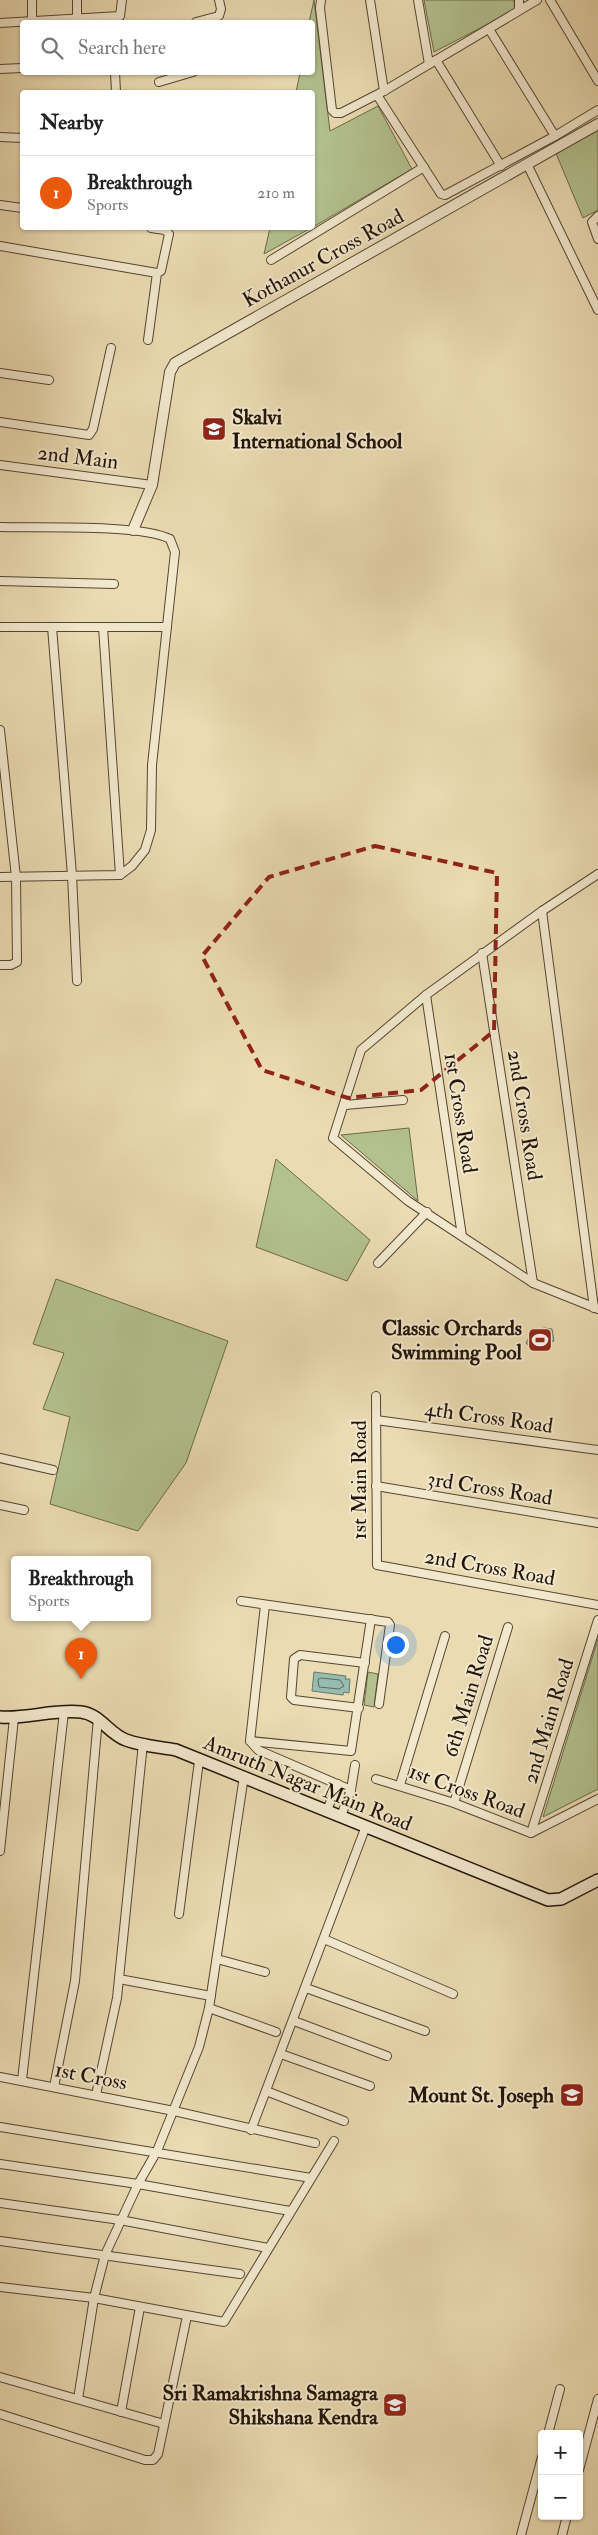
<!DOCTYPE html>
<meta charset="utf-8">
<style>
body{margin:0;font-family:"IM FELL Double Pica",serif;background:#f6f6f6;color:#222}
.controls{position:absolute;right:15px;bottom:15px;display:grid;overflow:hidden;border-radius:5px;box-shadow:0 1px 4px #0004}
.controls button{width:45px;height:45px;display:grid;place-items:center;padding:0;border:0;border-bottom:1px solid #e0e0e0;background:#fff;color:#222;font:25px sans-serif}
.you{position:absolute;left:395px;top:1644px;width:18px;height:18px;margin:-12px;border:4px solid #fff;border-radius:50%;background:#1a73e8;box-shadow:0 0 0 8px #1a73e833}
.badge{display:grid;place-items:center;width:32px;height:32px;border-radius:50%;background:#ea580c;color:#fff;font-size:16px;font-weight:700}
.pin{position:absolute;translate:-50% -41px;filter:drop-shadow(0 1px 2px #0008)}
.pin::after{content:'';position:absolute;top:26px;width:18px;height:15px;background:inherit;clip-path:polygon(0 0,100% 0,50% 100%)}
.popup{position:absolute;left:11px;top:1556px;width:140px;height:65px;box-sizing:border-box;display:grid;place-content:center;border-radius:5px;background:#fff;filter:drop-shadow(0 1px 4px #0005);font-size:16px;white-space:nowrap;color:#767676}
.popup b{font-size:19px;color:#222}
.popup::after{content:'';position:absolute;left:50%;top:100%;margin-left:-10px;border:10px solid transparent;border-top-color:#fff}
.list{margin:0;padding:0;list-style:none}
h2{display:flex;justify-content:space-between;align-items:center;height:65px;margin:0;padding:0 20px;font-size:21px}
h2 small{font-size:16px;font-weight:400;color:#767676}
.list li{display:grid;grid-template-columns:32px 1fr auto;gap:15px;align-items:center;box-sizing:border-box;height:75px;padding:0 20px;border-top:1px solid #e0e0e0}
.list b{display:block;font-size:19px;white-space:nowrap}
.list p{margin:0;font-size:16px;white-space:nowrap;color:#767676}
.list em{font-size:16px;font-style:normal;color:#767676}
.icon{flex:none;width:28px;height:28px;fill:none;stroke:currentColor;stroke-width:2;stroke-linecap:round;stroke-linejoin:round}
.map{position:relative;flex:none;width:598px;height:2535px;overflow:hidden}
.search{position:absolute;background:#fff;box-shadow:0 1px 4px #0004;left:20px;top:20px;width:295px;height:55px;display:flex;align-items:center;gap:12px;box-sizing:border-box;padding:0 18px;border-radius:5px;color:#767676;font-size:19px}
.panel{position:absolute;background:#fff;box-shadow:0 1px 4px #0004;left:20px;top:90px;width:295px;height:140px;border-radius:5px}
.map>svg:first-child{display:block}
.green{fill:#b3c18f;stroke:#6a6a4a}
.water{fill:#98bbb0;stroke:#68786c}
.lines{fill:none;stroke-linecap:round;stroke-linejoin:round}
.shore{stroke:#5c685b;stroke-width:1}
.minor-casing{stroke:#544631;stroke-width:10}
.tertiary-casing{stroke:#544631;stroke-width:12}
.secondary-casing{stroke:#211406;stroke-width:14}
.minor{stroke:#f2e8cd;stroke-width:8}
.tertiary{stroke:#f2e8cd;stroke-width:10}
.secondary{stroke:#f2e8cd;stroke-width:11}
.marked{fill:none;stroke:#8f2418;stroke-width:4;stroke-dasharray:10 6;stroke-linejoin:round}
.labels{text-anchor:middle;stroke-width:4;stroke-linejoin:round;paint-order:stroke}
.street-label{font-size:21px;fill:#211406;stroke:#f2e8cd}
.poi-label{font-size:21px;font-weight:bold;fill:#211406;stroke:#f2e8cd;text-anchor:end}
</style>
<div class="map">
<svg width="598" height="2535" viewBox="0 0 598 2535">
<rect width="100%" height="100%" fill="#ebdbb2"/>
<filter id="stains"><feTurbulence type="fractalNoise" baseFrequency=".004" numOctaves="4"/><feColorMatrix values="0 0 0 0 .2 0 0 0 0 .09 0 0 0 0 .02 0 0 0 .5 -.17"/></filter>
<radialGradient id="worn" r=".72"><stop offset=".6" stop-color="#630" stop-opacity="0"/><stop offset="1" stop-color="#630" stop-opacity=".3"/></radialGradient>
<g class="green">
<path d="M314,0L330,131L378,106L412,169L313,227L312,92H296L300,73L312,72V22H309Z"/>
<path d="M424,0H514L515,10L434,52Z"/>
<path d="M598,128V210L583,218L555,151Z"/>
<path d="M270,228H311L264,254Z"/>
<path d="M409,1128L418,1201L341,1135Z"/>
<path d="M276,1159L370,1240L347,1281L256,1247Z"/>
<path d="M56,1279L228,1341L186,1463L138,1531L50,1504L70,1417L43,1409L64,1353L33,1344Z"/>
<path d="M598,1639V1789L543,1817Z"/>
<path d="M368,1672L378,1674L374,1707L364,1705Z"/>
</g>
<g class="water">
<path d="M544,1328L552,1329L554,1341L543,1343L536,1351L526,1343L532,1332Z"/>
<path d="M314,1672L346,1676L345,1679H350L349,1693L344,1692L343,1695L312,1691Z"/>
</g>
<g class="lines">
<path class="shore" d="M321,1678L340,1680L344,1686L339,1689L319,1687L318,1680Z"/>
<defs>
<g id="minor">
<path d="M77,0V19"/>
<path d="M321,0L320,8L332,110L335,113H341L384,91L537,0"/>
<path d="M370,0L384,91"/>
<path d="M418,0L429,64"/>
<path d="M519,0V10"/>
<path d="M550,0L598,81"/>
<path d="M32,21V0"/>
<path d="M196,22L219,16L221,9L219,0"/>
<path d="M0,23L120,16L122,0"/>
<path d="M436,60L501,166"/>
<path d="M0,69L22,68"/>
<path d="M115,72L116,92"/>
<path d="M159,82L193,72"/>
<path d="M377,95L441,194L445,195L555,136L489,29"/>
<path d="M555,136L598,110"/>
<path d="M0,137L22,138"/>
<path d="M527,164L598,310"/>
<path d="M0,205L22,208"/>
<path d="M598,216L592,222L598,239"/>
<path d="M0,246L157,273"/>
<path d="M271,260L424,167"/>
<path d="M148,340L157,273L161,271L169,234L165,230L151,228"/>
<path d="M0,373L49,380"/>
<path d="M0,422L89,435L93,429L111,348"/>
<path d="M0,465L152,485"/>
<path d="M0,527C36,528 142,524 170,539L175,552L152,765L151,830L145,850L132,866L120,875L0,877"/>
<path d="M0,581L114,584"/>
<path d="M0,627H167"/>
<path d="M52,627L72,875L77,981"/>
<path d="M103,627L120,875"/>
<path d="M0,730L16,877L17,962L11,965H0"/>
<path d="M598,874L542,911L426,995L361,1050L333,1138L408,1201L533,1283L598,1309"/>
<path d="M542,911L594,1308"/>
<path d="M482,953L533,1283"/>
<path d="M426,995L462,1236"/>
<path d="M345,1105L403,1100"/>
<path d="M378,1263L427,1212"/>
<path d="M376,1396L377,1565L598,1605"/>
<path d="M376,1420L598,1450"/>
<path d="M0,1458L53,1470"/>
<path d="M376,1486L598,1523"/>
<path d="M0,1505L24,1510"/>
<path d="M241,1601L388,1622L390,1625L379,1704"/>
<path d="M265,1605L250,1741L258,1750L351,1790"/>
<path d="M359,1708L294,1700L291,1697L294,1659L300,1655L365,1663"/>
<path d="M250,1741L351,1751L371,1619"/>
<path d="M376,1779L454,1803L531,1833L598,1799"/>
<path d="M400,1785L445,1636"/>
<path d="M454,1803L508,1627"/>
<path d="M327,1810L338,1784"/>
<path d="M341,1816L351,1790L355,1765"/>
<path d="M531,1833L598,1620"/>
<path d="M0,1851L14,1718"/>
<path d="M179,1914L199,1761"/>
<path d="M324,1939L453,1994"/>
<path d="M217,1959L265,1972"/>
<path d="M119,1979L211,1996"/>
<path d="M306,1988L425,2031"/>
<path d="M209,2008L276,2032"/>
<path d="M294,2021L387,2056"/>
<path d="M281,2054L370,2086"/>
<path d="M0,2077L174,2111L315,2143"/>
<path d="M22,2080L64,1712"/>
<path d="M54,2087L75,1981L98,1718"/>
<path d="M266,2091L344,2121"/>
<path d="M96,2095L117,1998L143,1743"/>
<path d="M0,2127L311,2178"/>
<path d="M251,2130L366,1826"/>
<path d="M0,2164L138,2184L290,2211"/>
<path d="M0,2203L120,2220L268,2248"/>
<path d="M0,2241L240,2274"/>
<path d="M0,2287L94,2298L105,2255L138,2184L157,2151L199,2047L209,2008L244,1776"/>
<path d="M0,2377L164,2424"/>
<path d="M78,2399L94,2298L224,2322L334,2141"/>
<path d="M121,2412L140,2307"/>
<path d="M0,2414L145,2460H153L158,2454L187,2316"/>
<path d="M548,2434L560,2389"/>
<path d="M579,2470L598,2399"/>
<path d="M521,2535L542,2457"/>
<path d="M562,2535L567,2516"/>
</g>
<path id="tertiary" d="M133,530L152,485L170,372L175,363L598,124"/>
<path id="secondary" d="M0,1717C27,1719 54,1709 81,1712C100,1714 109,1734 126,1740C142,1746 160,1747 176,1750L548,1900L561,1899L598,1880"/>
</defs>
<use href="#minor" class="minor-casing"/>
<use href="#tertiary" class="tertiary-casing"/>
<use href="#secondary" class="secondary-casing"/>
<use href="#minor" class="minor"/>
<use href="#tertiary" class="tertiary"/>
<use href="#secondary" class="secondary"/>
</g>
<path class="marked" d="M375,846L497,873L494,1031L421,1090L348,1098L262,1070L202,956L269,877Z"/>
<defs>
<symbol id="school-square" viewBox="-11 -11 22 22"><rect x="-9" y="-9" width="18" height="18" rx="4" fill="#8f2418" stroke="#f2e8cd"/><path d="M0-5L7-2L0 1L-7-2ZM-4 1L0 2.5L4 1V4Q0 6-4 4Z" fill="#fff"/></symbol>
<symbol id="stadium-square" viewBox="-11 -11 22 22"><rect x="-9" y="-9" width="18" height="18" rx="4" fill="#8f2418" stroke="#f2e8cd"/><path d="M0-5a6.5 5 0 1 0 0 10a6.5 5 0 1 0 0-10ZM-3.5-1.8h7v3.6h-7Z" fill="#fff"/></symbol>
</defs>
<g fill-rule="evenodd">
<use href="#school-square" x="200" y="415" width="28" height="28"/>
<use href="#stadium-square" x="526" y="1326" width="28" height="28"/>
<use href="#school-square" x="558" y="2081" width="28" height="28"/>
<use href="#school-square" x="381" y="2391" width="28" height="28"/>
</g>
<g class="labels">
<g class="street-label">
<text transform="translate(323 258) rotate(-29)" y="7">Kothanur Cross Road</text>
<text transform="translate(78 457) rotate(7)" y="7">2nd Main</text>
<text transform="translate(461 1113) rotate(81)" y="7">1st Cross Road</text>
<text transform="translate(525 1115) rotate(81)" y="7">2nd Cross Road</text>
<text transform="translate(489 1417) rotate(8)" y="7">4th Cross Road</text>
<text transform="translate(359 1480) rotate(-90)" y="7">1st Main Road</text>
<text transform="translate(490 1488) rotate(9)" y="7">3rd Cross Road</text>
<text transform="translate(490 1567) rotate(10)" y="7">2nd Cross Road</text>
<text transform="translate(468 1696) rotate(-73)" y="7">6th Main Road</text>
<text transform="translate(548 1721) rotate(-73)" y="7">2nd Main Road</text>
<text transform="translate(308 1783) rotate(22)" y="7">Amruth Nagar Main Road</text>
<text transform="translate(467 1791) rotate(20)" y="7">1st Cross Road</text>
<text transform="translate(91 2076) rotate(11)" y="7">1st Cross</text>
</g>
<g class="poi-label">
<text x="232" y="424" text-anchor="start">Skalvi<tspan x="232" dy="24">International School</tspan></text>
<text x="522" y="1335">Classic Orchards<tspan x="522" dy="24">Swimming Pool</tspan></text>
<text x="554" y="2102">Mount St. Joseph</text>
<text x="378" y="2400">Sri Ramakrishna Samagra<tspan x="378" dy="24">Shikshana Kendra</tspan></text>
</g>
</g>
<rect width="100%" height="100%" filter="url(#stains)"/>
<rect width="100%" height="100%" fill="url(#worn)"/>
</svg>
<div class="controls">
<button>+</button>
<button>−</button>
</div>
<div class="you"></div>
<div class="pin badge" style="left:81px;top:1679px">1</div>
<div class="popup"><b>Breakthrough</b>Sports</div>
<div class="search"><svg class="icon" aria-label="search" viewBox="0 0 24 24"><circle cx="10" cy="10" r="6"/><path d="M15 15l6 6"/></svg>Search here</div>
<section class="panel">
<h2>Nearby<small></small></h2>
<ul class="list">
<li><span class="badge">1</span><div><b>Breakthrough</b><p>Sports</p></div><em>210 m</em></li>
</ul>
</section>
</div>
